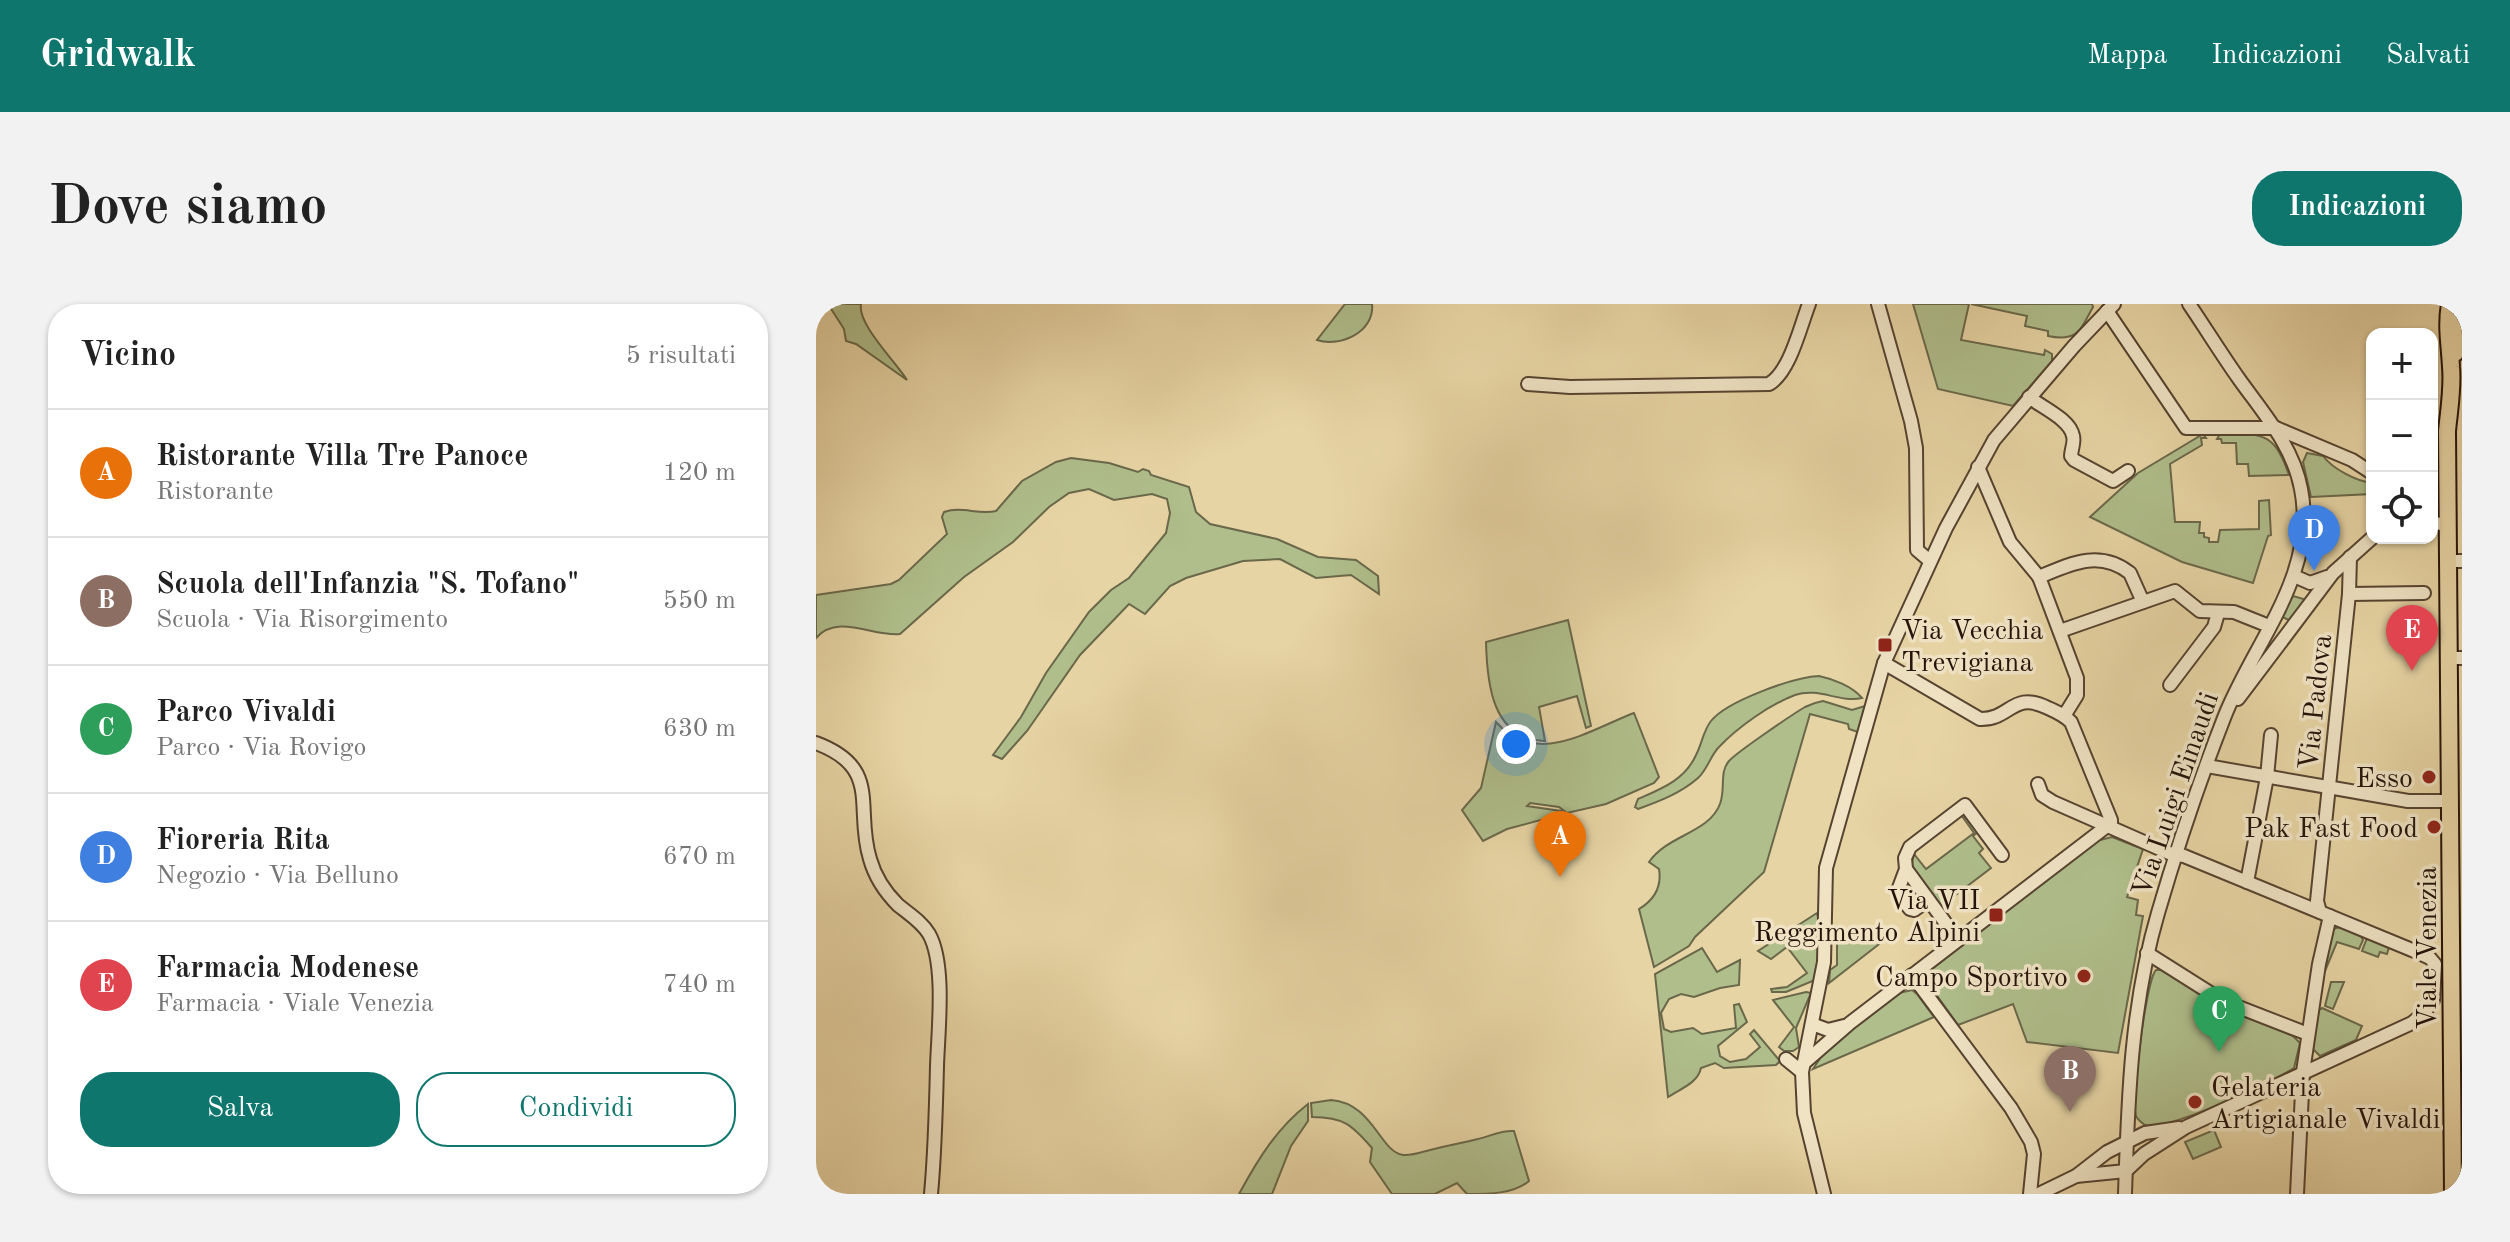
<!DOCTYPE html>
<html lang="it">
<meta charset="utf-8">
<style>
body{margin:0;font-family:"Old Standard TT",serif;background:#f2f2f2;color:#222}
.controls{position:absolute;right:24px;top:24px;display:grid;overflow:hidden;border-radius:16px;box-shadow:0 2px 6px #0004}
.controls button{width:72px;height:72px;display:grid;place-items:center;padding:0;border:0;border-bottom:2px solid #e0e0e0;background:#fff;color:#222;font:40px sans-serif}
.you{position:absolute;left:700px;top:440px;width:28px;height:28px;margin:-20px;border:6px solid #fff;border-radius:50%;background:#1a73e8;box-shadow:0 0 0 12px #1a73e833}
.badge{display:grid;place-items:center;width:52px;height:52px;border-radius:50%;background:#0f766e;color:#fff;font-size:26px;font-weight:700}
.pin{position:absolute;translate:-50% -66px;filter:drop-shadow(0 2px 4px #0008)}
.pin::after{content:'';position:absolute;top:42px;width:28px;height:24px;background:inherit;clip-path:polygon(0 0,100% 0,50% 100%)}
.list{margin:0;padding:0;list-style:none}
h2{display:flex;justify-content:space-between;align-items:center;height:104px;margin:0;padding:0 32px;font-size:34px}
h2 small{font-size:26px;font-weight:400;color:#767676}
.list li{display:grid;grid-template-columns:52px 1fr auto;gap:24px;align-items:center;box-sizing:border-box;height:128px;padding:0 32px;border-top:2px solid #e0e0e0}
.list b{display:block;font-size:30px;white-space:nowrap}
.list p{margin:0;font-size:26px;white-space:nowrap;color:#767676}
.list em{font-size:26px;font-style:normal;color:#767676}
.actions{display:flex;gap:16px;padding:24px 32px}
.actions a{flex:1;padding:18px 0;border:2px solid #0f766e;border-radius:32px;text-align:center;font-size:28px;color:#0f766e}
.actions .main{background:#0f766e;color:#fff}
.icon{flex:none;width:44px;height:44px;fill:none;stroke:currentColor;stroke-width:2;stroke-linecap:round;stroke-linejoin:round}
.map{position:relative;flex:none;width:1646px;height:890px;overflow:hidden;border-radius:32px}
header{display:flex;align-items:center;gap:48px;box-sizing:border-box;height:112px;padding:0 40px;background:#0f766e;color:#fff}
header strong{font-size:38px}
nav{display:flex;gap:44px;margin-inline-start:auto;font-size:28px}
.intro{display:flex;align-items:center;justify-content:space-between;box-sizing:border-box;height:192px;padding:0 48px}
h1{margin:0;font-size:56px}
.button{padding:20px 36px;border-radius:32px;background:#0f766e;color:#fff;font-size:28px;font-weight:700}
main{display:flex;gap:48px;padding:0 48px}
aside{flex:1;background:#fff;border-radius:32px;box-shadow:0 2px 6px #0004}
.map>svg:first-child{display:block}
.green{fill:#afbe8b;stroke:#6a684a;stroke-width:2}
.lines{fill:none;stroke-linecap:round;stroke-linejoin:round}
.minor-casing{stroke:#564330;stroke-width:16}
.major-casing{stroke:#25130a;stroke-width:20}
.minor{stroke:#efe3c4;stroke-width:12}
.major{stroke:#e7d4a4;stroke-width:16}
.poi-dot{fill:#8f2418;stroke:#efe3c4;stroke-width:3}
.labels{text-anchor:middle;stroke-width:7;stroke-linejoin:round;paint-order:stroke}
.poi-label{font-size:28px;fill:#25130a;stroke:#efe3c4;text-anchor:end}
.street-label{font-size:28px;fill:#25130a;stroke:#efe3c4}
</style>
<header>
<strong>Gridwalk</strong>
<nav><a>Mappa</a><a>Indicazioni</a><a>Salvati</a></nav>
</header>
<div class="intro"><h1>Dove siamo</h1><a class="button">Indicazioni</a></div>
<main>
<aside>
<h2>Vicino<small>5 risultati</small></h2>
<ul class="list">
<li><span class="badge" style="background:#e8710a">A</span><div><b>Ristorante Villa Tre Panoce</b><p>Ristorante</p></div><em>120 m</em></li>
<li><span class="badge" style="background:#8d6e63">B</span><div><b>Scuola dell'Infanzia &quot;S. Tofano&quot;</b><p>Scuola · Via Risorgimento</p></div><em>550 m</em></li>
<li><span class="badge" style="background:#2e9e5b">C</span><div><b>Parco Vivaldi</b><p>Parco · Via Rovigo</p></div><em>630 m</em></li>
<li><span class="badge" style="background:#3f7fe0">D</span><div><b>Fioreria Rita</b><p>Negozio · Via Belluno</p></div><em>670 m</em></li>
<li><span class="badge" style="background:#e0444e">E</span><div><b>Farmacia Modenese</b><p>Farmacia · Viale Venezia</p></div><em>740 m</em></li>
</ul>
<div class="actions"><a class="main">Salva</a><a>Condividi</a></div>
</aside>
<div class="map">
<svg width="1646" height="890" viewBox="0 0 1646 890">
<rect width="100%" height="100%" fill="#e7d4a4"/>
<filter id="stains"><feTurbulence type="fractalNoise" baseFrequency=".0025" numOctaves="4"/><feColorMatrix values="0 0 0 0 .2 0 0 0 0 .09 0 0 0 0 .02 0 0 0 .5 -.17"/></filter>
<radialGradient id="worn" r=".72"><stop offset=".6" stop-color="#630" stop-opacity="0"/><stop offset="1" stop-color="#630" stop-opacity=".3"/></radialGradient>
<g class="green">
<path d="M12,0H45C41,20 80,58 91,76L40,40L30,37L28,25Z"/>
<path d="M529,0H556C559,27 525,44 501,36Z"/>
<path d="M1097,0H1153L1145,36L1228,51L1229,46L1236,50V57L1197,102L1122,85Z"/>
<path d="M1155,0H1276L1277,3C1264,27 1261,38 1232,32V27L1209,22L1211,12Z"/>
<path d="M1387,130L1390,134H1385L1386,141L1354,160L1359,218H1384L1383,229H1388V233L1393,234V238H1402L1404,226L1443,225V197L1453,196L1455,231L1452,232L1437,279L1366,258L1274,213L1322,169Z"/>
<path d="M1404,130C1446,130 1458,127 1473,171L1433,172L1432,160H1421L1420,139H1406L1405,135H1401Z"/>
<path d="M1491,149L1507,152C1517,165 1540,177 1556,179V190L1495,193L1487,158Z"/>
<path d="M255,154L293,159L322,168L327,165L333,167L335,171L373,183L380,208L394,220L461,235L502,253L540,256L562,272L563,290L535,271L500,274L464,255L427,257L370,274L354,282L329,310L313,300L264,351L211,427L186,455L177,451L205,413L230,369L273,308L295,286L313,274L350,229L354,209L351,195L336,190L298,196L273,185L253,189L233,203L197,238L148,273L84,330C57,333 22,309 0,334V291L75,280L83,276L131,230L126,213L128,208C146,202 162,211 180,207L206,177L240,158Z"/>
<path d="M1477,292L1491,296L1476,318L1465,312Z"/>
<path d="M752,316L775,422L770,424L761,392L723,403L729,437C676,435 671,380 670,338Z"/>
<path d="M1003,372C1017,375 1036,382 1046,394C1023,399 1003,383 979,391C953,401 922,423 903,443C894,452 892,465 882,474C865,489 844,497 822,505L819,503L822,495C845,485 869,476 880,451C886,440 887,427 895,417C911,397 978,373 1003,372Z"/>
<path d="M1007,397L1036,406L1049,402L1042,428L1033,425L1032,420L994,410L948,568L879,633L873,642L838,663L823,605C838,596 846,583 843,565L833,558C847,538 870,533 889,519C918,497 899,473 913,457C921,448 977,410 989,403C995,400 1001,398 1007,397Z"/>
<path d="M818,409L843,473L838,479L790,500L751,509L743,503L714,499L711,502L745,507L747,510L691,525L667,537L646,506L665,484L680,418C720,464 773,426 818,409Z"/>
<path d="M1149,509L1163,527L1157,532L1167,545L1163,549L1175,564L1125,602L1095,563L1098,550L1110,565L1158,529L1146,512Z"/>
<path d="M1296,533L1327,545L1311,593L1322,596L1320,611L1327,612L1302,749L1211,738L1197,700L1142,721L1112,679V668L1280,537Z"/>
<path d="M1001,609C1007,632 1004,653 999,676L970,688H956L955,685L971,683L991,669L971,643L955,655L942,647Z"/>
<path d="M1524,623L1545,632L1547,636L1543,645L1521,638L1509,667L1515,629L1517,625Z"/>
<path d="M1044,628L1045,637L1071,634L1013,679L1014,666L1021,661V629Z"/>
<path d="M1551,634L1573,643L1571,650L1564,648L1562,653L1546,647Z"/>
<path d="M886,644L901,668L924,656L923,681L904,684L878,693L865,690L853,695L845,709L848,725L855,728L877,724L886,730L920,724L918,701L923,700L931,718L902,742L904,752L914,758L930,755L944,743L934,730L938,726L964,757L960,761L908,764L899,759L885,764C882,779 864,785 852,793L839,670Z"/>
<path d="M1340,666H1345L1406,704L1477,732L1484,739L1478,764C1456,778 1351,828 1329,821C1326,819 1322,816 1320,812C1315,797 1330,676 1340,666Z"/>
<path d="M1515,678H1528L1517,705L1509,702Z"/>
<path d="M1096,686L1101,690L1118,713L997,765L1009,747L1083,689Z"/>
<path d="M990,688L995,689L980,724L983,743L977,747H968L963,743L978,723L957,696Z"/>
<path d="M1506,704L1546,722L1540,736L1504,752L1497,745L1502,707Z"/>
<path d="M515,796C557,799 564,848 587,851C598,852 608,847 618,845C633,841 647,839 662,835C675,832 685,826 698,827L713,877C698,890 673,890 651,890L641,879L619,890H576L554,858L556,844C536,821 528,813 496,813L495,799Z"/>
<path d="M492,800V817L475,842L456,890H423C442,855 461,824 492,800Z"/>
<path d="M1398,826L1405,843L1377,855L1369,838Z"/>
</g>
<g class="lines">
<defs>
<g id="minor">
<path d="M1062,0L1095,117L1100,144L1101,246L1114,257"/>
<path d="M1291,7L1370,124H1460"/>
<path d="M712,80L754,83L953,80C974,68 984,23 993,0"/>
<path d="M1213,93C1225,103 1254,115 1257,132C1259,138 1255,146 1255,152L1258,156L1297,177L1312,167"/>
<path d="M1460,124L1536,156L1556,169"/>
<path d="M1162,163L1194,238L1223,273L1261,374V391L1248,412"/>
<path d="M1616,218L1633,222"/>
<path d="M1632,257H1646"/>
<path d="M1478,272L1494,279L1511,273"/>
<path d="M1223,273C1254,260 1283,245 1314,269L1327,298"/>
<path d="M1533,290L1608,289"/>
<path d="M1244,327L1359,287L1384,307L1418,308L1453,322"/>
<path d="M1633,354H1646"/>
<path d="M1354,381L1398,323L1402,309"/>
<path d="M1422,395L1517,269L1556,234"/>
<path d="M0,439C67,464 38,504 54,555C59,573 69,588 82,601C93,610 106,618 113,630C130,660 122,728 121,762C120,805 119,848 115,890"/>
<path d="M1391,462L1592,497H1635"/>
<path d="M1222,480L1226,491L1237,498L1353,549L1368,552L1596,646L1614,654L1619,660L1617,696L1609,708L1596,719L1370,823L1328,850L1310,867L1260,872"/>
<path d="M1090,565L1142,636"/>
<path d="M1431,578L1451,473L1455,431"/>
<path d="M1112,596L1098,606L1094,605L1081,589L1090,565L1089,554L1094,543L1149,501L1186,551"/>
<path d="M1504,608L1501,597L1533,290L1534,253"/>
<path d="M1331,649L1407,697L1492,730"/>
<path d="M1096,671L1195,804L1215,838L1218,850L1214,890"/>
<path d="M996,720L1012,726L1028,722"/>
<path d="M970,755L986,768"/>
<path d="M988,759L1034,719L1295,519V516L1255,418C1248,411 1241,408 1232,404C1196,386 1195,416 1164,415L1068,359"/>
<path d="M1008,890L988,809L986,768L1008,658L1010,564L1068,359L1130,224L1178,136L1258,42L1298,0"/>
<path d="M1223,890L1260,872L1291,848L1329,829L1363,824"/>
<path d="M1309,890C1312,794 1315,701 1342,609C1361,544 1383,478 1408,414C1437,339 1502,271 1485,185C1477,142 1448,110 1423,75C1406,51 1390,25 1373,0"/>
<path d="M1481,890L1487,768L1503,660L1514,612"/>
</g>
<g id="major">
<path d="M1634,0C1630,22 1634,42 1635,63C1637,84 1633,106 1631,127L1637,890"/>
<path d="M1639,49L1646,12"/>
</g>
</defs>
<use href="#minor" class="minor-casing"/>
<use href="#major" class="major-casing"/>
<use href="#minor" class="minor"/>
<use href="#major" class="major"/>
</g>
<g class="poi-dot">
<rect x="1061" y="333" width="16" height="16" rx="4"/>
<circle cx="1613" cy="473" r="8"/>
<circle cx="1618" cy="523" r="8"/>
<rect x="1172" y="603" width="16" height="16" rx="4"/>
<circle cx="1268" cy="672" r="8"/>
<circle cx="1379" cy="798" r="8"/>
</g>
<g class="labels">
<g class="poi-label">
<text x="1085" y="335" text-anchor="start">Via Vecchia<tspan x="1085" dy="32">Trevigiana</tspan></text>
<text x="1597" y="483">Esso</text>
<text x="1602" y="533">Pak Fast Food</text>
<text x="1164" y="605">Via VII<tspan x="1164" dy="32">Reggimento Alpini</tspan></text>
<text x="1252" y="682">Campo Sportivo</text>
<text x="1395" y="792" text-anchor="start">Gelateria<tspan x="1395" dy="32">Artigianale Vivaldi</tspan></text>
</g>
<g class="street-label">
<text transform="translate(1498 398) rotate(-84)" y="10">Via Padova</text>
<text transform="translate(1358 490) rotate(-71)" y="10">Via Luigi Einaudi</text>
<text transform="translate(1610 644) rotate(-90)" y="10">Viale Venezia</text>
</g>
</g>
<rect width="100%" height="100%" filter="url(#stains)"/>
<rect width="100%" height="100%" fill="url(#worn)"/>
</svg>
<div class="controls">
<button>+</button>
<button>−</button>
<button><svg class="icon" aria-label="locate" viewBox="0 0 24 24"><circle cx="12" cy="12" r="6"/><path d="M12 2v4M12 18v4M2 12h4M18 12h4"/></svg></button>
</div>
<div class="you"></div>
<div class="pin badge" style="left:744px;top:573px;background:#e8710a">A</div>
<div class="pin badge" style="left:1254px;top:808px;background:#8d6e63">B</div>
<div class="pin badge" style="left:1403px;top:748px;background:#2e9e5b">C</div>
<div class="pin badge" style="left:1498px;top:267px;background:#3f7fe0">D</div>
<div class="pin badge" style="left:1596px;top:367px;background:#e0444e">E</div>
</div>
</main>
